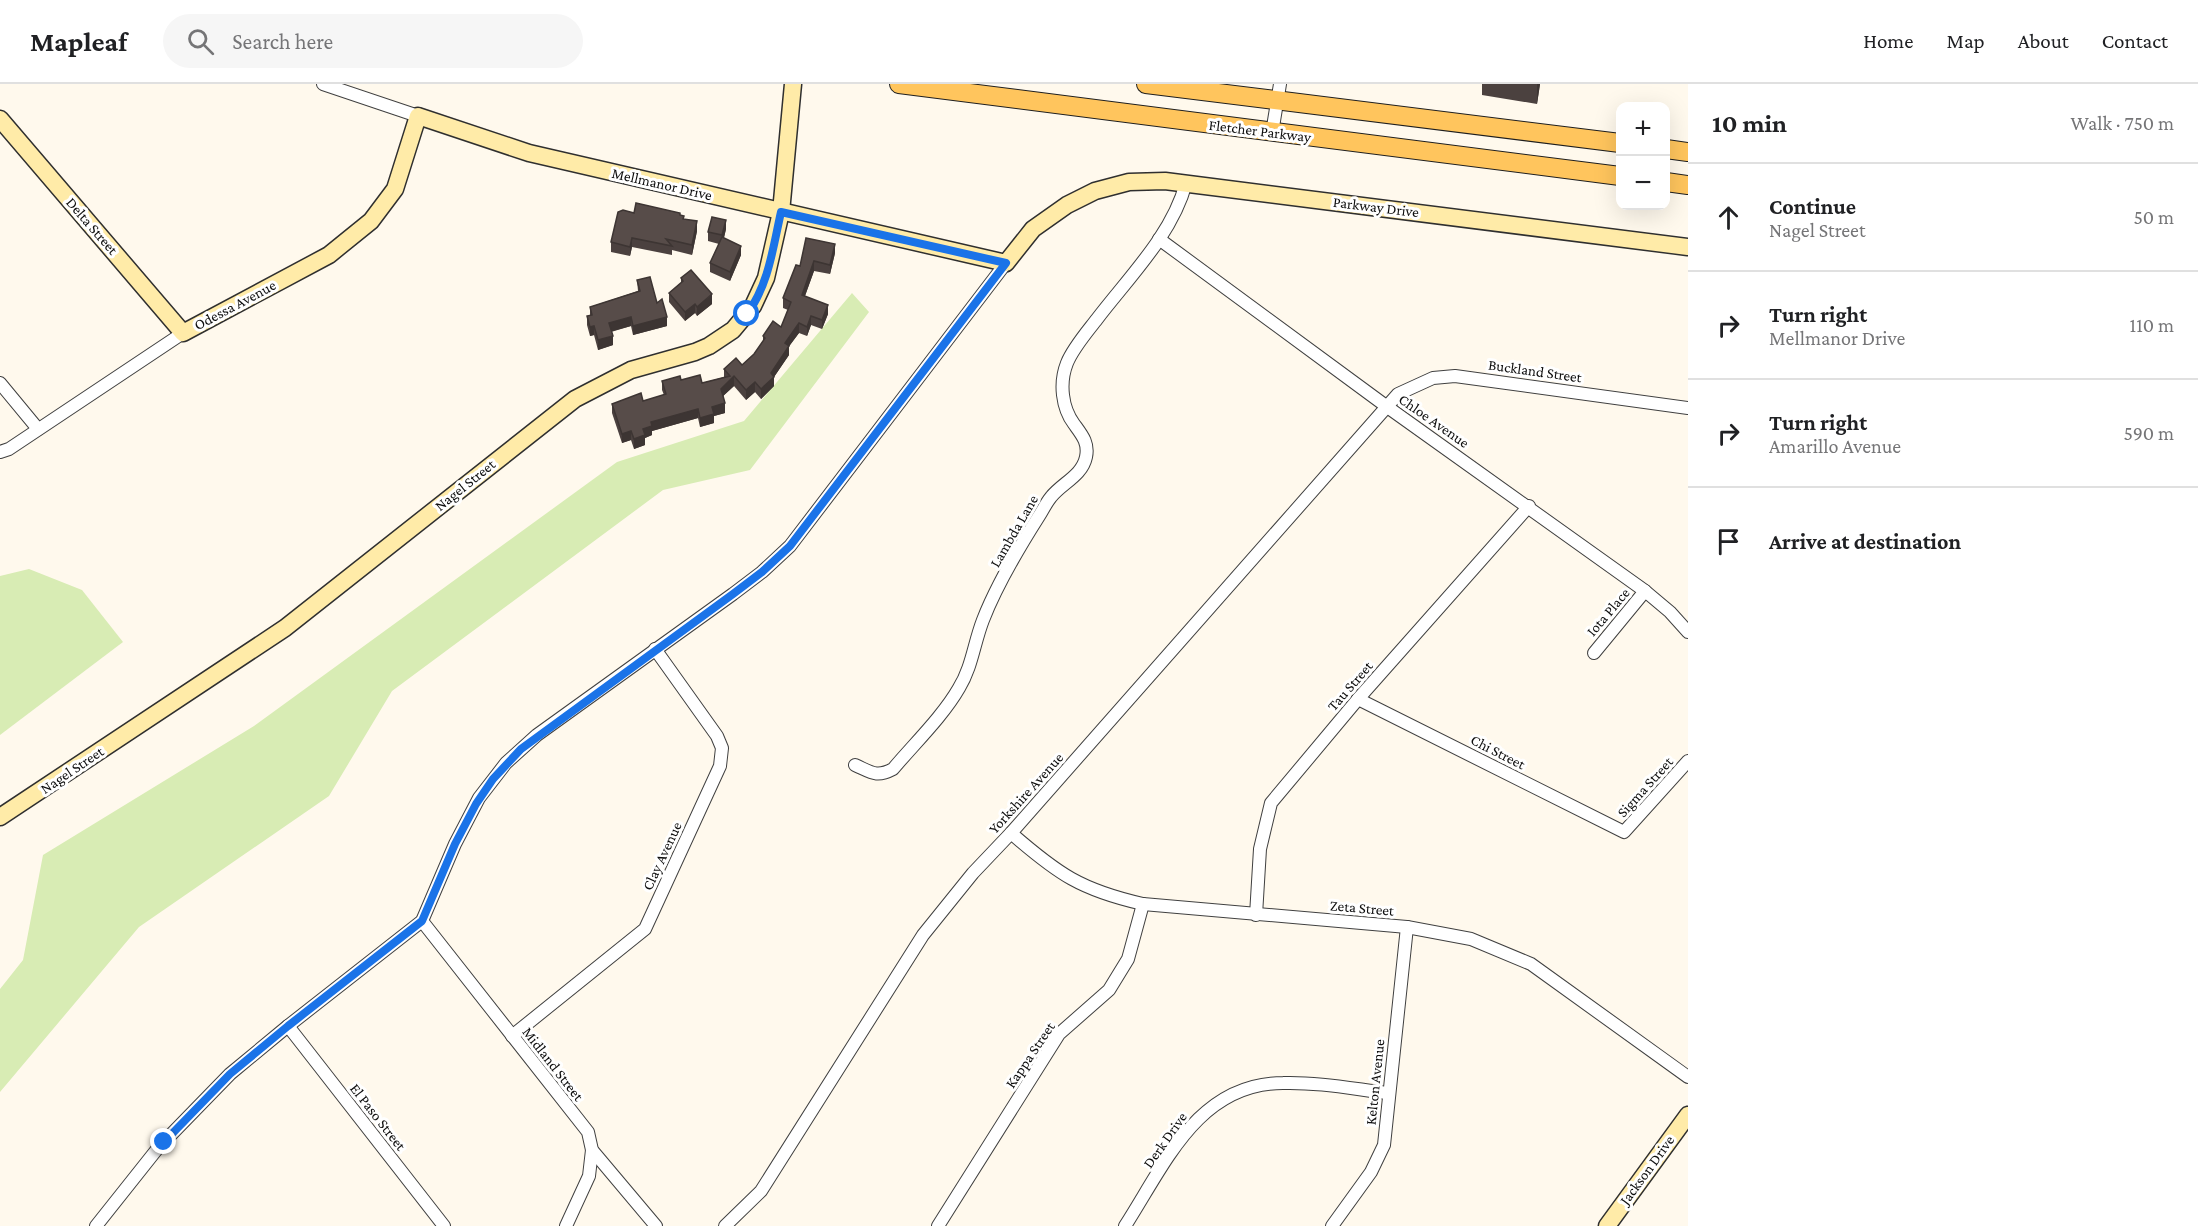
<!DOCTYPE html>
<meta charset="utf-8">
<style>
body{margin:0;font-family:"Crimson Pro",serif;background:#f6f6f6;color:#202124}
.controls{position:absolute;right:18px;top:18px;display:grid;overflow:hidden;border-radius:12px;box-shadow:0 6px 24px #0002}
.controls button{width:54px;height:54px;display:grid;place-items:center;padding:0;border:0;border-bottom:2px solid #e0e0e0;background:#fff;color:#202124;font:30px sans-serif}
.stop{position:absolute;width:18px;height:18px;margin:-14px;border:4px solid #1a73e8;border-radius:50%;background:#fff}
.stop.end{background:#1a73e8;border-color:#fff;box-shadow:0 2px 6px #0008}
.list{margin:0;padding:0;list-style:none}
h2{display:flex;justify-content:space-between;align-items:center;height:78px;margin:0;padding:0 24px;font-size:26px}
h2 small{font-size:20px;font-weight:400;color:#757577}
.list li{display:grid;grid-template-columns:39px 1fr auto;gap:18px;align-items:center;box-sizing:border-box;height:108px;padding:0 24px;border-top:2px solid #e0e0e0}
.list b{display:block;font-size:22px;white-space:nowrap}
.list p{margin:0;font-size:20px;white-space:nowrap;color:#757577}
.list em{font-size:20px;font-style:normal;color:#757577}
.icon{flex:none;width:33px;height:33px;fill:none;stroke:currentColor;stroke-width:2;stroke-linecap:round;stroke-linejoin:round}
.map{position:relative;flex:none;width:1688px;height:1142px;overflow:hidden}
header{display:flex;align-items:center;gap:36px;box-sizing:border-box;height:84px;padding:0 30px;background:#fff;border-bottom:2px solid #e0e0e0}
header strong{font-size:28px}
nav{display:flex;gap:33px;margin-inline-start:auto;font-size:21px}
.search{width:420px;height:54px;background:#f6f6f6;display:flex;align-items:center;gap:15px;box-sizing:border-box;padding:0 21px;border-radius:33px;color:#757577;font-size:22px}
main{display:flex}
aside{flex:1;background:#fff}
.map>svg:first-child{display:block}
.green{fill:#d8ecb4}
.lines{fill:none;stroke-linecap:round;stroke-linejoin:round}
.street-casing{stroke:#404040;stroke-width:14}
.secondary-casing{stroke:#2f2f2f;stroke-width:19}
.primary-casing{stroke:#1e1e1e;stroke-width:20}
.street{stroke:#fff;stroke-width:12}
.secondary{stroke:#ffeba8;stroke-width:16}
.primary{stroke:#ffc55d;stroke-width:18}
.wall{fill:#4b413f}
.shaded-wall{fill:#3d3533}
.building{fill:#574c49;stroke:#3d3533;stroke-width:1.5}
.route{stroke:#1a73e8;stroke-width:8}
.labels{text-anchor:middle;stroke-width:6;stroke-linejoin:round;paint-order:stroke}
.street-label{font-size:15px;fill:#0d0d0d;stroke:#fff}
</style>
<header>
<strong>Mapleaf</strong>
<div class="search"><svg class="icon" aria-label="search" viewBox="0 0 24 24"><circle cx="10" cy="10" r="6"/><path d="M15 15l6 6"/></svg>Search here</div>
<nav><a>Home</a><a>Map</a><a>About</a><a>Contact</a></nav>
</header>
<main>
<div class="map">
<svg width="1688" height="1142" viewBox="0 0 1688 1142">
<rect width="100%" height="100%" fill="#fff9ed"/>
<g class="green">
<path d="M852,209L869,228L750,386L663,406L392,607L329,712L139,843L0,1008V905L23,876L43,771L254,642L617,378L744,337Z"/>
<path d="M29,485L82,506L123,558L0,651V492Z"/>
</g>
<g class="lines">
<defs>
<g id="street">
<path d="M323,0L418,32"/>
<path d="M1272,49L1280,0"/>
<path d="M1159,155L1386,322L1645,507L1670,528L1688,548"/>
<path d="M0,299L38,345"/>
<path d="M0,368L9,365L183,249"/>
<path d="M1594,569L1645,507"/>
<path d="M1358,615L1624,748L1688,677"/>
<path d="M855,681C871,688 876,694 893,685C914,660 943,632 959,604C972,583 974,559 983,536C997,500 1018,465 1039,432C1043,426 1046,419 1051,413C1062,399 1082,392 1086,373C1089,359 1082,351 1074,340C1062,324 1059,299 1067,279C1073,264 1087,248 1097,235C1129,193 1172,151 1186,99"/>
<path d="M1011,749C1058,790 1081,806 1143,820L1407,843L1471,855L1531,880L1688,993"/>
<path d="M1256,831L1260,765L1271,719L1358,615L1529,422"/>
<path d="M422,837L588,1048L592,1066L656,1142"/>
<path d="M288,942L444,1142"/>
<path d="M512,952L645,845L720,682L722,664L717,652L655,565"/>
<path d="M96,1142L158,1064L230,990L288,942L422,837L455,760L479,714L506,679L537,651L733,510L762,488L790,462L1006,179"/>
<path d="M566,1142L589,1092L592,1066"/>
<path d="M725,1142L761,1107L923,851L973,789L1011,749L1398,310L1433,294L1455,292L1688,324"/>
<path d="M938,1142L1059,950L1109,906L1128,875L1143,820"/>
<path d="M1125,1142C1165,1080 1198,999 1283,999C1318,998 1354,1005 1388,1009"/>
<path d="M1332,1142L1371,1088L1384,1061L1407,843"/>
</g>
<g id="secondary">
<path d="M0,35L183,249L329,171L371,137L395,105L418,32L529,69L1006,179L1033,145L1067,121L1095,107L1129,98L1165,97L1688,163"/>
<path d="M0,733L285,544L575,315L631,286L695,268L709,262L733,246L753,222L766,194L781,128L793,0"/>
<path d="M1607,1142L1688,1031"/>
</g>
<g id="primary">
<path d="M899,0L1620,92"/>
<path d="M1146,0L1620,59"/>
<path d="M1666,65L1688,68"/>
<path d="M1666,98L1688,101"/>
</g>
</defs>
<use href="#street" class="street-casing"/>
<use href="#secondary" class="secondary-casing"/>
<use href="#primary" class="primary-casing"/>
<use href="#street" class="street"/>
<use href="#secondary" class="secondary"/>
<use href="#primary" class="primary"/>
</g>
<g class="wall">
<path d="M1482,0H1540L1537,20L1482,11Z"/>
<path d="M634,129L680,131L697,147L692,171L672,166V171L632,163L630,172L611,168V158Z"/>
<path d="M726,145L724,154L741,171L730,197L710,188V179L719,160L708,157V148Z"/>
<path d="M835,169L830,190L814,187L805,212L828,230L822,245L811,241L807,252L799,249L789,262V271L774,293V302L761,315L755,308L746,316L734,302L723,312L725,329L714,332V339L700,343L698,334L652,347V351L645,354V361L634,365L631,356L622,359L612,329V320L643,317L664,311L662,306V297L681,296L702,299L724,293V285L742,281L754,270L763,257V252L781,243L788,226L783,224V214L800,182Z"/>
<path d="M681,194L712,220L697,232L695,229L685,237L669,218V209L681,199Z"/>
<path d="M637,196L657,219L667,242L633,251L631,242L611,248L613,261L598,266L594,251L590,252L587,241V232L590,231V223L638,207Z"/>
</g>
<g class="shaded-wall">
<path d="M1537,0H1540L1537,20Z"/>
<path d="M726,136V145L722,161V151Z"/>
<path d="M697,137V147L692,171V161Z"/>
<path d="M632,154V163L630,172V163Z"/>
<path d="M835,160V169L830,190V181Z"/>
<path d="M741,162V171L730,197V188Z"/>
<path d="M814,177V187L802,220V211Z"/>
<path d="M712,210V220L697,232V223Z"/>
<path d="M695,220V229L685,237V228Z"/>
<path d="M828,221V230L822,245V236Z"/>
<path d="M811,232V241L807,252V243Z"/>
<path d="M631,233V242L609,248V239Z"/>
<path d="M667,233V242L633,251V242Z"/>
<path d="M799,239V249L785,268V259Z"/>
<path d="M594,242V251L590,252V243Z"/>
<path d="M613,252V261L598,266V256Z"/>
<path d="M789,262V271L774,293V302L761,315V305Z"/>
<path d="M734,292V302L721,314V305Z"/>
<path d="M755,298V308L746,316V306Z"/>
<path d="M725,319V329L714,332V339L700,343V334L712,323Z"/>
<path d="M698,325V334L652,347V351L645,354V361L634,365V355L643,345L651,338Z"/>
<path d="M631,347V356L622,359V350Z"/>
</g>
<g class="building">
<path d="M636,119L680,129V131L684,132L683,135L697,137L692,161L666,155L672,162L632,154L630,163L611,158L618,128L623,126L634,129Z"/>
<path d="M712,133L726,136L722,151L708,148Z"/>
<path d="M722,153L741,162L730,188L710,179Z"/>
<path d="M806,154L835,160L830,181L814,177L802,211L828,221L822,236L811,232L807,243L799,239L785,259L789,262L771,289L774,293L761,305L755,298L746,306L734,292L721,305L725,319L712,323L714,330L700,334L698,325L651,338L652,342L643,345L645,351L634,355L631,347L622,350L612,320L641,309L643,317L666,310L662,297L680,292L681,296L700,291L702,299L730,292L724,285L736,274L742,281L754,270L765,254L763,252L773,237L781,243L791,218L783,214L796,181L800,182Z"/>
<path d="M691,186L712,210L697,223L695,220L685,228L669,209L683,197L681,194Z"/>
<path d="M650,193L657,219L662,215L667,233L633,242L631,233L609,239L613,252L598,256L594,242L590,243L587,232L592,231L590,223L640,207L637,196Z"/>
</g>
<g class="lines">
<path class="route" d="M164,1058L230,990L288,942L422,837L455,760L476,720L493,695L521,665L733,510L762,488L790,462L1006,179L781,128C773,163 769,200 747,230"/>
</g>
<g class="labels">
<g class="street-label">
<text transform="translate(1260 47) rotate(7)" y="5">Fletcher Parkway</text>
<text transform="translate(662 100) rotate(13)" y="5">Mellmanor Drive</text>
<text transform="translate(1376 123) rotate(7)" y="5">Parkway Drive</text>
<text transform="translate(92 142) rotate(49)" y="5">Delta Street</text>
<text transform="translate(235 221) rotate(-28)" y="5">Odessa Avenue</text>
<text transform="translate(1535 287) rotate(8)" y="5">Buckland Street</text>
<text transform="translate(1434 337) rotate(35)" y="5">Chloe Avenue</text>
<text transform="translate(465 401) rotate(-39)" y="5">Nagel Street</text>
<text transform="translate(1014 447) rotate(-60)" y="5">Lambda Lane</text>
<text transform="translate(1608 528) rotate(-50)" y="5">Iota Place</text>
<text transform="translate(1350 602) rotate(-49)" y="5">Tau Street</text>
<text transform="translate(1498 668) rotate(27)" y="5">Chi Street</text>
<text transform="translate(72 686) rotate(-34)" y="5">Nagel Street</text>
<text transform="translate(1645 703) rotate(-48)" y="5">Sigma Street</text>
<text transform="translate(1026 709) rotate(-48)" y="5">Yorkshire Avenue</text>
<text transform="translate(662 772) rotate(-65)" y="5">Clay Avenue</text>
<text transform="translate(1362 824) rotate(5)" y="5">Zeta Street</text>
<text transform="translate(1030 971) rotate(-56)" y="5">Kappa Street</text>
<text transform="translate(553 980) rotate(52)" y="5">Midland Street</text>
<text transform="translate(1375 998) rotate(-84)" y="5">Kelton Avenue</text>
<text transform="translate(378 1033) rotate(52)" y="5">El Paso Street</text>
<text transform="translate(1165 1056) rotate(-55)" y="5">Derk Drive</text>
<text transform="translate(1647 1086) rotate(-54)" y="5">Jackson Drive</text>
</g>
</g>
</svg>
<div class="controls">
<button>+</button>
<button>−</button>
</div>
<div class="stop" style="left:747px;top:230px"></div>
<div class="stop end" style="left:164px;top:1058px"></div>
</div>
<aside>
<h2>10 min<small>Walk · 750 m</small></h2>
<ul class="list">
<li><svg class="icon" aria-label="ahead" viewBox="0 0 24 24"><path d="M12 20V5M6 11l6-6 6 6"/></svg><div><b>Continue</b><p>Nagel Street</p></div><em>50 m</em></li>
<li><svg class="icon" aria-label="right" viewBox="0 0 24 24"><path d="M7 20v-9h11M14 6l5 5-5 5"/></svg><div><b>Turn right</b><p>Mellmanor Drive</p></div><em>110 m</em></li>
<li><svg class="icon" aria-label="right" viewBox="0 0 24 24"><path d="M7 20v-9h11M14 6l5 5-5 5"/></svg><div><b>Turn right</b><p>Amarillo Avenue</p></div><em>590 m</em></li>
<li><svg class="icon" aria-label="arrive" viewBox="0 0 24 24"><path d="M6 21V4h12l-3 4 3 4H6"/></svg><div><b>Arrive at destination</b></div></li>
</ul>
</aside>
</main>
